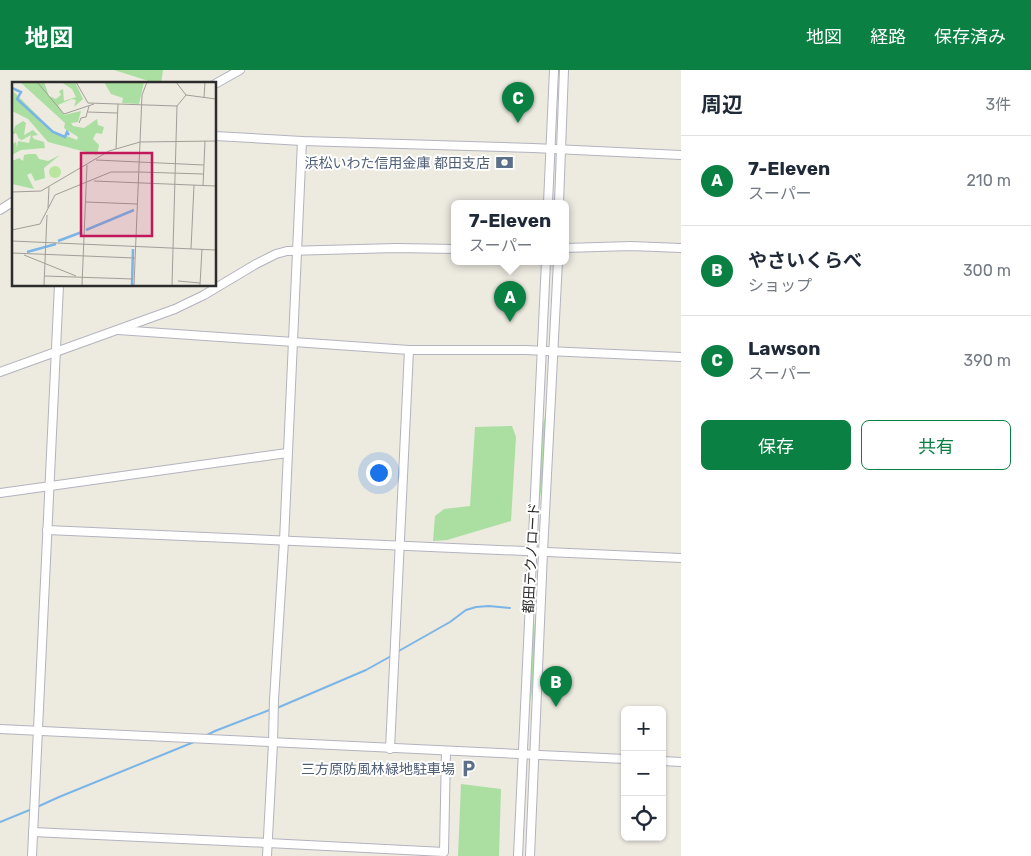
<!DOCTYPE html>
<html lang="ja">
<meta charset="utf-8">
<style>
body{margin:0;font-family:Rubik,"Noto Sans JP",sans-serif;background:#f6f6f7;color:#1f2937}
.controls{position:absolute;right:15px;bottom:15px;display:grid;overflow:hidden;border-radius:8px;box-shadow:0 1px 4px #0004}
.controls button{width:45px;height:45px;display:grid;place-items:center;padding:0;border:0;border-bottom:1px solid #e0e1e3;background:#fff;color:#1f2937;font:25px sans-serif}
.you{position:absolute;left:378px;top:402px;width:18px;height:18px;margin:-12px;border:4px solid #fff;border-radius:50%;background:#1a73e8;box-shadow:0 0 0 8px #1a73e833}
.badge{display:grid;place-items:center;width:32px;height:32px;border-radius:50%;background:#0b8043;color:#fff;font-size:16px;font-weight:700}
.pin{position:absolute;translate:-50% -41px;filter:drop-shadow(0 1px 2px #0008)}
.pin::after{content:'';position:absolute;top:26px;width:18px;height:15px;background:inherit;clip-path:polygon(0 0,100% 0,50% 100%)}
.popup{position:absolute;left:451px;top:130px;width:118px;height:65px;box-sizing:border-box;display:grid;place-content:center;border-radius:8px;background:#fff;filter:drop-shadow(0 1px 4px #0005);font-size:16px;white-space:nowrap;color:#747a83}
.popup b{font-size:19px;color:#1f2937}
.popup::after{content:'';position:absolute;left:50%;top:100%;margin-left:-10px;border:10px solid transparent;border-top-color:#fff}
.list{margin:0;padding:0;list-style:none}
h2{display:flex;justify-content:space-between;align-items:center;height:65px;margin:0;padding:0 20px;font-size:21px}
h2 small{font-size:16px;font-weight:400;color:#747a83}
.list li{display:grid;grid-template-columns:32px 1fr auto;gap:15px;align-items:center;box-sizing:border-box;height:90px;padding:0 20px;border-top:1px solid #e0e1e3}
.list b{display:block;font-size:19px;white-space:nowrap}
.list p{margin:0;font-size:16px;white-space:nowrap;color:#747a83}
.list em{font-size:16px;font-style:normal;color:#747a83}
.actions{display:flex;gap:10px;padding:15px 20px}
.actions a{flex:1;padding:11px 0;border:1px solid #0b8043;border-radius:8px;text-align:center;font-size:18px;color:#0b8043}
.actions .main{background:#0b8043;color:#fff}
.icon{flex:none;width:28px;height:28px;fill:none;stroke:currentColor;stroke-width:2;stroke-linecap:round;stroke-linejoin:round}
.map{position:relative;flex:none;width:681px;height:786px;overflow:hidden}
header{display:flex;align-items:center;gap:30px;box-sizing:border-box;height:70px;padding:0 25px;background:#0b8043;color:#fff}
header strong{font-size:24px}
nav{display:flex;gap:28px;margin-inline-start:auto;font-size:18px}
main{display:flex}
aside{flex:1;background:#fff}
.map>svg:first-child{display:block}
.green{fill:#aadfa1}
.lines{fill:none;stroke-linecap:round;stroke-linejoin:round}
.stream{stroke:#7bb5e7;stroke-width:2}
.minor-casing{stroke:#b3b3bf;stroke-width:10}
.minor{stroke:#fff;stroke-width:8}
.labels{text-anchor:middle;stroke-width:4;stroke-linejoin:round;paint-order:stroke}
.service-label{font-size:14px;fill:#4e5e75;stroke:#fff;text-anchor:end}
.street-label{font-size:14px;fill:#2c2c2c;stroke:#fff}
.inset-river{fill:none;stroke:#7bb5e7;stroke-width:2.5}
.inset-road{fill:none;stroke:#a09e98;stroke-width:1}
.view{fill:#c2185b;fill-opacity:0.15;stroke:#c2185b;stroke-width:2.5}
.inset-edge{fill:none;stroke:#2c2c2c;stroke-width:2.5}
</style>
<header>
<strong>地図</strong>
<nav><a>地図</a><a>経路</a><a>保存済み</a></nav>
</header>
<main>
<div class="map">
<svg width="681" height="786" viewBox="0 0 681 786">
<rect width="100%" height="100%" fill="#edeae0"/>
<g class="green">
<path d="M114,0H163L161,14H158Z"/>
<path d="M548,320L544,401L539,434L542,360L545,346Z"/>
<path d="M512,356L516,367L511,451L447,470L433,471L435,446L444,439L470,436L475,357Z"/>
<path d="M537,538L535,605L529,638L533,564Z"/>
<path d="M461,714L501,719L499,786H458Z"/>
</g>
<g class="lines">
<g class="stream">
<path d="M397,582L450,552L466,540L476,537L489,536L510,538"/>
<path d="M277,638L366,600L393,585"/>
<path d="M205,666L215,661L272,639"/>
<path d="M37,737L59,727L194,672"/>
<path d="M0,752L32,739"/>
</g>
<defs>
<g id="minor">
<path d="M215,14L240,0"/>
<path d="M215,66L302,71L533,78L681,85"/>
<path d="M548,133L554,0"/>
<path d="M559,133L564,0"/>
<path d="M0,140L14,131"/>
<path d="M565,178L631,176L681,178"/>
<path d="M118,260L409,280H525L681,287"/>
<path d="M0,302L175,239L204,225L256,194L276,184L287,181L396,178L455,179"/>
<path d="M0,423L287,383"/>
<path d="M47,460L681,488"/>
<path d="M0,659L625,689"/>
<path d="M390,679L409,280"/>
<path d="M662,691L681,692"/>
<path d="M33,762L268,773L444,782L446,681"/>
<path d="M32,786L59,215"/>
<path d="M267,786L273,673L274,630L284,471L302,71"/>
<path d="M518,786L546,191"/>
<path d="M530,786L543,482L558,191"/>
</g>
</defs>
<use href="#minor" class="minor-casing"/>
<use href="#minor" class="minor"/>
</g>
<defs>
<symbol id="bank-bare" viewBox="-9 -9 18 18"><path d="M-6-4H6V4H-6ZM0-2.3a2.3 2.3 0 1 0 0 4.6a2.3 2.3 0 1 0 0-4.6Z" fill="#5c6f8a" stroke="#fff" stroke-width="2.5" paint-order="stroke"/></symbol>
<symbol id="parking-bare" viewBox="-9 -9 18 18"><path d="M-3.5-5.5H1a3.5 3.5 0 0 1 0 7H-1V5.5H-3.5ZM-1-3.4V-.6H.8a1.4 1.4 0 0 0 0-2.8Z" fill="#5c6f8a" stroke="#fff" stroke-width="2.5" paint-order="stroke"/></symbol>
</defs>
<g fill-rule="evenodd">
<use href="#bank-bare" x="492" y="80" width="25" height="25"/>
<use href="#parking-bare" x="456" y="686" width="25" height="25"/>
</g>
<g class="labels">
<g class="service-label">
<text x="490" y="98">浜松いわた信用金庫 都田支店</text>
<text x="455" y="704">三方原防風林緑地駐車場</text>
</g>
<g class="street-label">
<text transform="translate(531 488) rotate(-87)" y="5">都田テクノロード</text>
</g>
</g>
<g transform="translate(12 12)">
<rect width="204" height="204" fill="#edeae0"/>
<path d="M8,0H32L37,14L44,17L49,13L47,9L51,7L52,19L64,15L60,7L49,0H63L71,17L62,25L64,18L60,17L46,23L52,33L69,29L66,40L59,41L61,44L72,46L85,37L86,43L92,45L90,52L84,51L81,57L87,63L85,73L36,60L16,37L0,29V8L41,49L65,58L66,55L52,46L53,41ZM92,0H132L127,22L110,21L111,16L99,12ZM11,39L14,41L12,53L21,48L26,53L20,54L22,57L32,60L33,66L9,68L0,73V62L4,60L5,66L6,59L17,61L19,53L10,58L7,57L4,51L0,53L3,44ZM17,72H24L27,77L36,79L48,73L32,86L33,96L23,99L19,91L15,93L22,107L0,102V79L7,76L11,79L12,73Z" fill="#aadfa1"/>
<path d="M37 90a6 6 0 1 1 12 0a6 6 0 1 1-12 0Z" fill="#b9e69d"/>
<path class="inset-river" d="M0,6L9,10L5,17L41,50L53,55L55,50L57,53M74,148L122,128M46,159L70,150M15,170L44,162M120,203L121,167"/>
<path class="inset-road" d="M25,0L52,32L82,22M64,0L76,21L165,24M174,13L204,17M192,16L193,0M76,30L105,31M67,41L69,36L74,35L77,24M104,67L106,22M84,78L192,83M127,90L191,92M82,99L204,104M191,104L193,59M0,110L29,109L97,69L128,60L204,59M74,120L125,122M36,126L37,105M0,148L28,142L43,113L99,90H126M0,159L204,168M179,167L182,103M0,171L123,176M12,173L64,194M33,194L121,197M166,199L188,201M32,203L35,133M70,203L75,83M122,203L130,13L135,0M160,203L165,24L174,13L164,0M188,203L190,167"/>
<path class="view" d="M69,71H140V154H69Z"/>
<rect width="204" height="204" class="inset-edge"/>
</g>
</svg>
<div class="controls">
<button>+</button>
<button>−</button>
<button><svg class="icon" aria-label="locate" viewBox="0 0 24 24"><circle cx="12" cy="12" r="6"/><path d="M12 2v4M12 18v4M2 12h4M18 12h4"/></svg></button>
</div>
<div class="you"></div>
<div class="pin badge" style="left:510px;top:252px">A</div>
<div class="popup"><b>7-Eleven</b>スーパー</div>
<div class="pin badge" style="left:556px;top:637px">B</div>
<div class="pin badge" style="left:518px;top:53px">C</div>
</div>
<aside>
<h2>周辺<small>3件</small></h2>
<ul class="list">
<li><span class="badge">A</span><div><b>7-Eleven</b><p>スーパー</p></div><em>210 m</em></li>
<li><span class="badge">B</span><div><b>やさいくらべ</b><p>ショップ</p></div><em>300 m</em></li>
<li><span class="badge">C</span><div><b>Lawson</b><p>スーパー</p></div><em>390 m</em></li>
</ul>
<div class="actions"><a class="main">保存</a><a>共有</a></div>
</aside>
</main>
